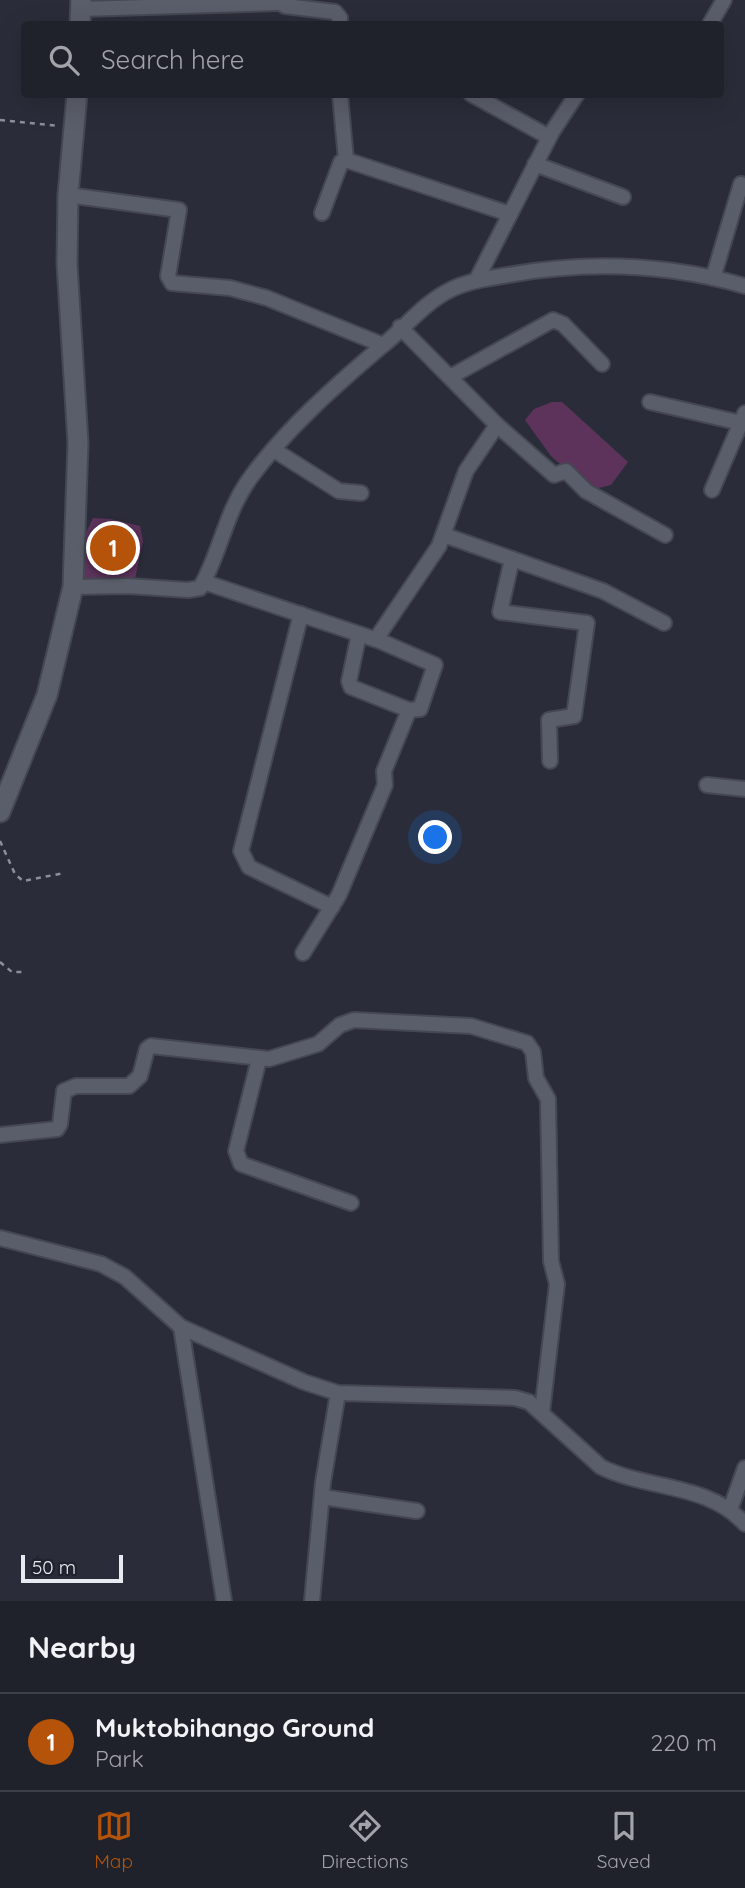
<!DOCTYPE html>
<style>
body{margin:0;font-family:Quicksand,sans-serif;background:#282a33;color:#f1f3f6}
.scale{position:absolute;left:21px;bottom:18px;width:102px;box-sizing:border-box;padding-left:7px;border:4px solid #e7eaf1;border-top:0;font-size:19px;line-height:24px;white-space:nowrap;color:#e7eaf1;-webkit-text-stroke:5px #20232e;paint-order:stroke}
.you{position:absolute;left:436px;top:838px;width:24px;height:24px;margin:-18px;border:5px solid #fff;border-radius:50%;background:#1a73e8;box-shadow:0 0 0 10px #1a73e833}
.badge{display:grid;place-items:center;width:46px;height:46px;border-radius:50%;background:#b45309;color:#fff;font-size:23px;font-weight:700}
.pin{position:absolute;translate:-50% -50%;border:4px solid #fff;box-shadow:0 2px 7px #0006}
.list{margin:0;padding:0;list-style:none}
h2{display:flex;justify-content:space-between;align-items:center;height:91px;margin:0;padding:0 28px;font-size:30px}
h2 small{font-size:23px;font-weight:400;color:#a2a4a9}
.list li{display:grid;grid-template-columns:46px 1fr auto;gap:21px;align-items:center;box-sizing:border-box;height:98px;padding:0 28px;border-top:2px solid #3d3f47}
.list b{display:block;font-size:26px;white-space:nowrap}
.list p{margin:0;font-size:23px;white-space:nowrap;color:#a2a4a9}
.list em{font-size:23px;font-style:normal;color:#a2a4a9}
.icon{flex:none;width:38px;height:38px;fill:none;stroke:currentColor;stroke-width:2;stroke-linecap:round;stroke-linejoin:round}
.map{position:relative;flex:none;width:745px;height:1601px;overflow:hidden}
.search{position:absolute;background:#20222b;box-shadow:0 7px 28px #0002;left:21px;right:21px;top:21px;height:77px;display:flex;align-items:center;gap:18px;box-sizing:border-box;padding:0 24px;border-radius:7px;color:#a2a4a9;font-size:26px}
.sheet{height:189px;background:#20222b}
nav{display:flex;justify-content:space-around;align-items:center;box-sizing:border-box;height:98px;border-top:2px solid #3d3f47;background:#20222b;font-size:19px;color:#a2a4a9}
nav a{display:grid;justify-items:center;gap:4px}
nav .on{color:#b45309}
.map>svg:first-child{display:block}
.green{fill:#5d335c}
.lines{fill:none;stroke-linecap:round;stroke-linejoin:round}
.street-casing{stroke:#454852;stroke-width:18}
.secondary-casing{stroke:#454852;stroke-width:23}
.path{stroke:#8c8f99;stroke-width:2.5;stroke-dasharray:5 5;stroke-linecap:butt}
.street{stroke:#5a5e6a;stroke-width:14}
.secondary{stroke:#5a5e6a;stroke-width:19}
</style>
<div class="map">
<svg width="745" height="1601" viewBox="0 0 745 1601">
<rect width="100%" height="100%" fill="#2a2d39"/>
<g class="green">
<path d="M552,402H562L628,462L611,485L590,490L551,456L525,420L534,409Z"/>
<path d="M93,518L111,519L140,526L143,541L135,579H83V539Z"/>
</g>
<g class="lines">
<defs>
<g id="street">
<path d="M276,0L285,6L335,12L340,18L339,24"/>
<path d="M81,9L278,3"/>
<path d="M710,24L724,0"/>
<path d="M340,94L346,160"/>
<path d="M471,94L549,137"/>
<path d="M535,164L623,197"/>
<path d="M68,195L179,210L168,276L172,283L230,288L267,298L383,345"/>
<path d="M322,213L341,162L346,160L510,214"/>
<path d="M713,278L741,184"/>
<path d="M476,281L552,132L577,94"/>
<path d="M450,377L553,320L563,324L602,364"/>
<path d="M650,402L741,423"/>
<path d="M497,425L554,475L566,471L586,491L665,535"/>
<path d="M274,450L339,491L361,493"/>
<path d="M712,490L745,413"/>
<path d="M444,535L603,591L664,623"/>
<path d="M512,559L500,612L587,623L574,716L549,720L550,761"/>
<path d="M204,582L380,641L435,665L420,709L409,710L384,771L385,785L339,895L303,953"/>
<path d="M73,587L128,586L188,590L200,588C220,555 225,512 251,477C287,428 336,385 382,346C406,327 423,303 452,289C469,281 489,278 508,275C587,261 668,264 745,286"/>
<path d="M301,614L241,851L249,867L332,907"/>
<path d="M359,634L349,681L351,687L409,710"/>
<path d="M376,639L439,546L466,471L497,425L400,327"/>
<path d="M707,785L745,789"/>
<path d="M259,1059L236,1151L241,1164L351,1203"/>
<path d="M0,1135L57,1129L60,1124L64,1091L76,1086H129L140,1076L147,1049L151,1046L269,1059L318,1044L340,1025L354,1020L471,1026L527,1043L533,1052L536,1078L548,1099L551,1261L557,1284L542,1412"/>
<path d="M0,1238L101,1264L125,1277L181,1327L304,1382L338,1393L515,1398L529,1402L601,1467C648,1490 708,1483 745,1524"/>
<path d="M181,1327L224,1601"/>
<path d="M322,1497L417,1511"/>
<path d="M730,1510L745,1468"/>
<path d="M312,1601L323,1482L338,1393"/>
</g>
<g id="secondary">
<path d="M80,24L81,0"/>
<path d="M0,812L47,695L73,587L78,443L67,264L68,195L77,94"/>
</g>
</defs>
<use href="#street" class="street-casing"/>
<use href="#secondary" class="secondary-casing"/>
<g class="path">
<path d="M0,120L59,126"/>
<path d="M0,841L15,874L23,881L64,873"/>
<path d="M0,962L12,972H22"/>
</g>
<use href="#street" class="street"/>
<use href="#secondary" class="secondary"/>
</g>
</svg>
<div class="scale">50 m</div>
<div class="you"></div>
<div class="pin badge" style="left:113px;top:548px">1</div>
<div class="search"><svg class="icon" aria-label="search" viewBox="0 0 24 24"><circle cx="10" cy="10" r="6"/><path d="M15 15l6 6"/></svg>Search here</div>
</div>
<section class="sheet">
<h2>Nearby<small></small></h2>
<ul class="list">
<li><span class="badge">1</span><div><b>Muktobihango Ground</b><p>Park</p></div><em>220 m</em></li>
</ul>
</section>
<nav>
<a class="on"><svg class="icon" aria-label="map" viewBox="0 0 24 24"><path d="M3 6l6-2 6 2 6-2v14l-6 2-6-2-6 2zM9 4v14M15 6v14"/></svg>Map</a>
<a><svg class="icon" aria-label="directions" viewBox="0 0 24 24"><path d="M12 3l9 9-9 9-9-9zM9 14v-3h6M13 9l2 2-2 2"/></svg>Directions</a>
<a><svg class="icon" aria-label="saved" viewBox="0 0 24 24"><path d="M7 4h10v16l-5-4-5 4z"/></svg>Saved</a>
</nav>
